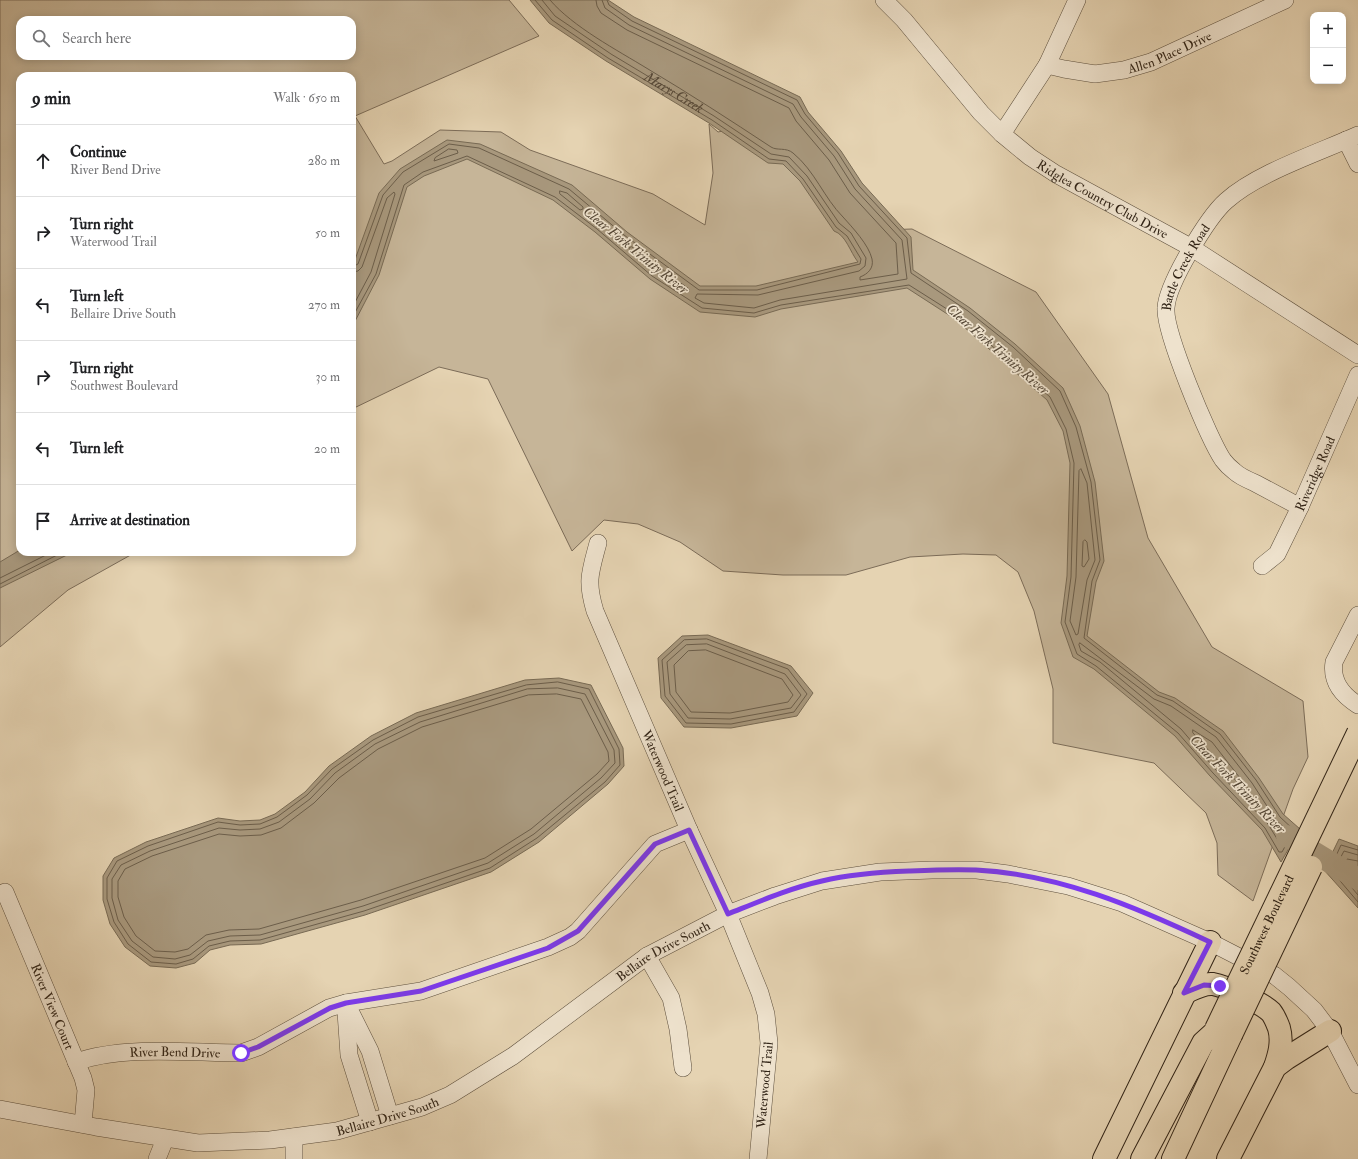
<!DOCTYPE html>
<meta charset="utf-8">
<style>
body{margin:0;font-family:"IM FELL Double Pica",serif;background:#f6f6f6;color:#202124}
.controls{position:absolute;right:12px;top:12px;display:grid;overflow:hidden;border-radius:8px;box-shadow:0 2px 10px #0003}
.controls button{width:36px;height:36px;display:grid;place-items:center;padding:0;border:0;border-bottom:1px solid #e0e0e0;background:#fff;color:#202124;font:20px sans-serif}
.stop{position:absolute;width:12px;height:12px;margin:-9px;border:3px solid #7c3aed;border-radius:50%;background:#fff}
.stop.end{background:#7c3aed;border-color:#fff;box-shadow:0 1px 4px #0008}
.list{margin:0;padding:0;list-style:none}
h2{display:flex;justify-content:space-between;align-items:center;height:52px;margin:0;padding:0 16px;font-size:17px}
h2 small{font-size:13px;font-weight:400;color:#757577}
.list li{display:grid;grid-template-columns:26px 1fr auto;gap:12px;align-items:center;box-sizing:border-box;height:72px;padding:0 16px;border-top:1px solid #e0e0e0}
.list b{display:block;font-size:15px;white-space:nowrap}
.list p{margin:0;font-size:13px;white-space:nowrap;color:#757577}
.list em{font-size:13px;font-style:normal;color:#757577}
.icon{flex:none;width:22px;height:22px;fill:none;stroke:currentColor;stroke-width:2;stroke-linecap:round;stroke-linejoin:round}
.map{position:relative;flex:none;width:1358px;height:1159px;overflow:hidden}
.search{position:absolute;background:#fff;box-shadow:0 2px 10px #0003;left:16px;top:16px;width:340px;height:44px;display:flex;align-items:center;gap:10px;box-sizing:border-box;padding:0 14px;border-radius:12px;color:#757577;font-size:15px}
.panel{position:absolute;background:#fff;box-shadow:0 2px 10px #0003;left:16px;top:72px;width:340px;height:484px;border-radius:12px}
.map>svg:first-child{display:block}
.green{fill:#c6b598;stroke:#7c6c58;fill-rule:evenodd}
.water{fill:#a8987d;stroke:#786a54}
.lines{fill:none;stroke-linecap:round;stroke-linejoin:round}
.shore{stroke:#6c5e4a;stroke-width:1}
.river{stroke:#a8987d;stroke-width:22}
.minor-casing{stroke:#5e503e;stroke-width:18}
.major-casing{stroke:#312417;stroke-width:24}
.highway-casing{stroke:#312417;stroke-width:24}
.minor{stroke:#eee2cd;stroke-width:17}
.major{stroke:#e5d3b2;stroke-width:22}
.highway{stroke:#e5d3b2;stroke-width:22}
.highway-bridge-casing{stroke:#312417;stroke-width:24;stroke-linecap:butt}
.highway-bridge{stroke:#e5d3b2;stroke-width:22}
.route{stroke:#7c3aed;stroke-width:5}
.labels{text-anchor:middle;stroke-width:3.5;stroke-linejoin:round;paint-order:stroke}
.street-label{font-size:13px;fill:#312417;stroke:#eee2cd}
.water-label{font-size:14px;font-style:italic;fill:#554736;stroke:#eee2cd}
</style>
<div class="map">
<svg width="1358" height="1159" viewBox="0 0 1358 1159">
<rect width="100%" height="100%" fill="#e5d3b2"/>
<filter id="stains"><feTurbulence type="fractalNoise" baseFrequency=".005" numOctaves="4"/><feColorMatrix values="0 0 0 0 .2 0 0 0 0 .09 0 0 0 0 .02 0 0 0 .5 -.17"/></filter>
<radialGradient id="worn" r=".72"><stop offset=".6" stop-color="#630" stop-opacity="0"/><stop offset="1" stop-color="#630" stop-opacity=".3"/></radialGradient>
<path class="green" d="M0,0H509L539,36L355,116L384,164L392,161L440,130L501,132L530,150L653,194L705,225L713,173L709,124L718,132L747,126L849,231L912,229L1036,292L1108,394L1148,538L1212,647L1303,701L1308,757L1293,789L1253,901L1218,875L1217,843L1206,813L1154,763L1053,743V689L1034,611L1018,572L996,555L963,554L910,557L846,575H783L723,571L680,542L638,524L604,520L572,551L488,379L439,367L352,409V76H20V552H136L68,590L0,647ZM20,20H352V56H20Z"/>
<g class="water">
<path d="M530,0H608L634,17L800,97L808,112L841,151L862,183L911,237L913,270L970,308L1015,344L1063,388L1080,426L1095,482L1104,561L1096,582L1087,636L1159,692L1175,698L1223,731L1259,778L1283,814L1300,829L1281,862L1262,830L1210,776L1175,736L1094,669L1073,657L1061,623L1067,576L1070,463L1063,431L1047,400L955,319L907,288L781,309L755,317L700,312L650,279L595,232L553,200L467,159L424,176L407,187L379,275L352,327V268L379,193L400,169L447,140L480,144L572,185L627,232L700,286H756L858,262C850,252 846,235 834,231L800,181L783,164L768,163L709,123L606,61L549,23Z"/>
<path d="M20,550V552H73L0,588V562Z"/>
<path d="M708,635L791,666L813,693L797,716L731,728L684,727L661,698L658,658L682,636Z"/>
<path d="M559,678L591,685L623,748L624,766L608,784L539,842L491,872L365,915L261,944L230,945L210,950L195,963L176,968L150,966L125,947L110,924L103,900V876L114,858L146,842L218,818L240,821L260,820L275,814L305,792L329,766L371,736L416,713L525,680Z"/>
<path d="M1339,839L1358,846V908L1324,870Z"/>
</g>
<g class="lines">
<g class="shore">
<path id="s1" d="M542,0L555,16L611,54L714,116L771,154L789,157L807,176L839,223L851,233L866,258L865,266L859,271L758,295L697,294L695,298L704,303L754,308L780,300L907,279L902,240L855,189L834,156L801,117L793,104L629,25L605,8L602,0"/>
<path d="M550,0C573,27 617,50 648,69C690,94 730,120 771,147C777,151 786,147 793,153C815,171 824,198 843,217C852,227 869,245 872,259C874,268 868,274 860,277V280L898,274L896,243L850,193L829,160L796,121L789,108L627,30L601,13L597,6L596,0"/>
<path d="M449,149L457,150L458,153L434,161L435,158Z"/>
<path d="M560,191L567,193L583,207V209L580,210L560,194Z"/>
<path d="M632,247L689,289V292H687L655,272L630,250L629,248Z"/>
<path d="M352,267L358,264L383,195L403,172L449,144L479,148L569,189L624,235L699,290H757L860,264L861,259L847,236L836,227L803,179L786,161L769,159L712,120L608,58L552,20L535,0"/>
<path d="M352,272L358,271L362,267L387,198L394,192L395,194L371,272L352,308"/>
<path d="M352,318L376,274L404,185L423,172L467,156L555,197L597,229L652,276L702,308L754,313L781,305L909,285L958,316L1050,397L1066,429L1074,463L1071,577L1065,622L1077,654L1096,666L1178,733L1213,773L1265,828L1279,852H1282L1294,830L1280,817L1256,780L1220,734L1173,701L1157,695L1084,638L1092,581L1100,560L1091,482L1076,427L1060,391L1013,347L968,311L911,273L907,238L859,186L838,153L805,114L797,100L632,21L609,5L607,0"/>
<path d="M1081,469L1087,483L1095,560L1087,580L1078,634L1076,635L1070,621L1076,577L1079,471Z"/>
<path d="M1085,540L1087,542L1089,559L1084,567L1082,566L1083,542Z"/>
<path d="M0,578L52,552"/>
<path d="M0,584L63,552"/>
<path d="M707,639L788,669L807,694L794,712L731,724L686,723L665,696L662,660L684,640Z"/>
<path d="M1080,643L1154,699L1171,706L1216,737L1252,783L1276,820L1288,831L1282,842H1279L1268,824L1216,770L1181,729L1100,662L1081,651L1079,645Z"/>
<path d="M707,644L785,674L801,695L791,708L730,719L688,718L670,694L667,662L686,645Z"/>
<path d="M706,650L782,679L793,695L788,702L730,713L691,712L676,692L674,665L688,651Z"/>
<path d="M558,682L589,689L619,749L620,765L605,782L537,838L490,868L364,911L260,940L230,941L209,946L193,959L176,964L151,962L128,944L114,922L107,899V878L117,861L148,846L218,822L240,825L260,824L277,817L307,795L332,769L373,740L418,717L526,685Z"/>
<path d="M558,688L585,694L614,750L615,763L601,778L534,834L488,863L363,906L260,935L230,936L208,941L190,955L175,959L153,957L132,941L118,920L112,898V879L121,865L150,851L219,828L240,830L260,829L279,822L310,799L335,773L375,744L420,722L527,689Z"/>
<path d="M557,694L581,699L608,752L609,761L597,774L531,829L485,858L361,900L259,929L229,930L206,935L188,949L175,952L155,951L136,936L124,917L118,897V881L125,869L152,856L219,834L240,836L261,835L281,828L314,803L339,778L378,749L422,727L528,695Z"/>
<path d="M1193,730L1212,742L1247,787L1249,793H1247L1193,733Z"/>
<path d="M1358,850L1341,845L1330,869L1358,902"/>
<path d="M1358,855L1344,851L1335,868L1358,895"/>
<path d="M1358,861L1347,859L1343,867L1358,885"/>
</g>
<path class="river" d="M1287,836L1358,879"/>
<defs>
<g id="minor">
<path id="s2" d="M884,0L904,20L981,113L1002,134L1030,157L1056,174L1192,248L1358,355"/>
<path id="s3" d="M1047,65L1064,69L1095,74L1124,70L1151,62L1285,0"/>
<path d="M1002,134L1047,65L1077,0"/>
<path d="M1346,140L1358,164"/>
<path id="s4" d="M1300,507C1285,499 1270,491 1255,483C1248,480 1239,476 1234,471C1230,468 1226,464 1223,460C1209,439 1164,332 1166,308C1167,284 1208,217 1226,201C1257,173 1318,153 1358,135"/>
<path id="s5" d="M598,543C590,573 586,581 595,611L689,830L728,914L760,993L766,1014L769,1043L758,1159"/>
<path id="s6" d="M1262,566L1277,554L1300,507L1358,375"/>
<path d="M1358,615L1334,662C1331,681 1342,695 1358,705"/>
<path id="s7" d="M5,892L83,1078L86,1090L83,1124"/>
<path d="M647,956L671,998L678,1029L683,1068"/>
<path d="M346,1003L370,1051L390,1116"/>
<path d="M346,1012L349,1055L370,1122"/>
<path id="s8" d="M76,1062C124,1045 190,1053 241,1053L258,1047L329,1008L346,1003L421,991L548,947L570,937L578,931L655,844L689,830"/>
<path id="s9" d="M0,1109L96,1127L198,1143L270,1140L337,1131L422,1107L450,1095L513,1056L647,956L728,914L775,896L822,881L880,872L932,870H977L1008,874L1068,886L1122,903L1210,942L1274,975L1289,987L1314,1010L1330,1031L1358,1085"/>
<path d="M294,1137V1159"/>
<path d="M157,1159L165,1139"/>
</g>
<g id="major">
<path d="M1184,993C1193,989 1203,983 1213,984C1225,986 1262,1003 1271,1012C1275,1017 1277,1023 1279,1028C1283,1042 1279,1055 1275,1067"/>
<path d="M1104,1159L1210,942"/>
<path d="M1228,1159L1275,1067L1287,1058L1330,1031"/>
</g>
<g id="highway">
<path d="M1142,1159L1203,1043L1214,1033"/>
<path d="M1173,1159L1231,1035"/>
</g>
</defs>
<use href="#minor" class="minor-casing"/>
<use href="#major" class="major-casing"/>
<use href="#highway" class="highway-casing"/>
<use href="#minor" class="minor"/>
<use href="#major" class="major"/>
<use href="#highway" class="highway"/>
<defs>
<g id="highway-bridge">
<path id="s10" d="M1216,1029L1358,733"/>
<path d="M1231,1035L1311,867"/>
</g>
</defs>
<use href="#highway-bridge" class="highway-bridge-casing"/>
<use href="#highway-bridge" class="highway-bridge"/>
</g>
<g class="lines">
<path class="route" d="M241,1053L258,1047L330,1008L346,1003L421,991L548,948L578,931L655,844L689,830L728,914C758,902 790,888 822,881C851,874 880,872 909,871C932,870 954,869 976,870C1059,874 1136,907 1210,942L1184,993L1204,985L1220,986"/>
</g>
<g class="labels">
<g class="street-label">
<text dy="5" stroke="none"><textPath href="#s3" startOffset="127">Allen Place Drive</textPath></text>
<text dy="5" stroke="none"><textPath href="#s2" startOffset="299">Ridglea Country Club Drive</textPath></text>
<text dy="5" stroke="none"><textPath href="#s4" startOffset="299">Battle Creek Road</textPath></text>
<text dy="5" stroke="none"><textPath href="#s6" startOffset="108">Riveridge Road</textPath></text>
<text dy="5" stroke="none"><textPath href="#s5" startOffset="243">Waterwood Trail</textPath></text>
<text dy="5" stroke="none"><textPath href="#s10" startOffset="116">Southwest Boulevard</textPath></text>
<text dy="5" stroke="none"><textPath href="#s9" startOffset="717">Bellaire Drive South</textPath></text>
<text dy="5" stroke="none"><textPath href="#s7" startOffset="124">River View Court</textPath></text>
<text dy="5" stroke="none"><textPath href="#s8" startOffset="100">River Bend Drive</textPath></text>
<text transform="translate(764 1085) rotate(-85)" y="5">Waterwood Trail</text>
<text dy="5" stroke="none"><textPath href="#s9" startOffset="393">Bellaire Drive South</textPath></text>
</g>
<g class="water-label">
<text dy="5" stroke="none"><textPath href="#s1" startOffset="162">Marys Creek</textPath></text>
<text transform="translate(636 250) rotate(39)" y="5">Clear Fork Trinity River</text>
<text transform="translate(998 349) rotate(41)" y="5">Clear Fork Trinity River</text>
<text transform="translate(1238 784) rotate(46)" y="5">Clear Fork Trinity River</text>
</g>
</g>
<rect width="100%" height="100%" filter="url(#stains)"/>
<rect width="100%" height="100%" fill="url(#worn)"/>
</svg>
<div class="controls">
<button>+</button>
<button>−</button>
</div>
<div class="stop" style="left:241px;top:1053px"></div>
<div class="stop end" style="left:1220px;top:986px"></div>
<div class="search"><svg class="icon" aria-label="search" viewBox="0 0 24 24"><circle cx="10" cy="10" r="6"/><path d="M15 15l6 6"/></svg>Search here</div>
<section class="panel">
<h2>9 min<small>Walk · 650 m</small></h2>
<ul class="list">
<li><svg class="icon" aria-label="ahead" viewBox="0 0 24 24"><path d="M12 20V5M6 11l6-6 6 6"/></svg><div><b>Continue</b><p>River Bend Drive</p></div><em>280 m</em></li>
<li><svg class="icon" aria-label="right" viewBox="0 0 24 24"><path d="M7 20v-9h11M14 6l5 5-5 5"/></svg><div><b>Turn right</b><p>Waterwood Trail</p></div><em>50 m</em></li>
<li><svg class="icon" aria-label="left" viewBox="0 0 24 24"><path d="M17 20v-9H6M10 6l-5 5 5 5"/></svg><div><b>Turn left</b><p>Bellaire Drive South</p></div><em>270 m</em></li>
<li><svg class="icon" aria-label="right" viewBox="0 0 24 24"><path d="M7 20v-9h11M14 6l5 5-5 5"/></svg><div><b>Turn right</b><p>Southwest Boulevard</p></div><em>30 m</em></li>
<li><svg class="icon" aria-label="left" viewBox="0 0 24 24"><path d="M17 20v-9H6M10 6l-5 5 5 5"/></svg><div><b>Turn left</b></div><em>20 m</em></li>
<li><svg class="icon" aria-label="arrive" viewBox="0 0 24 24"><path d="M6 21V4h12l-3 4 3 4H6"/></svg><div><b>Arrive at destination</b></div></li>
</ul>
</section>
</div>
